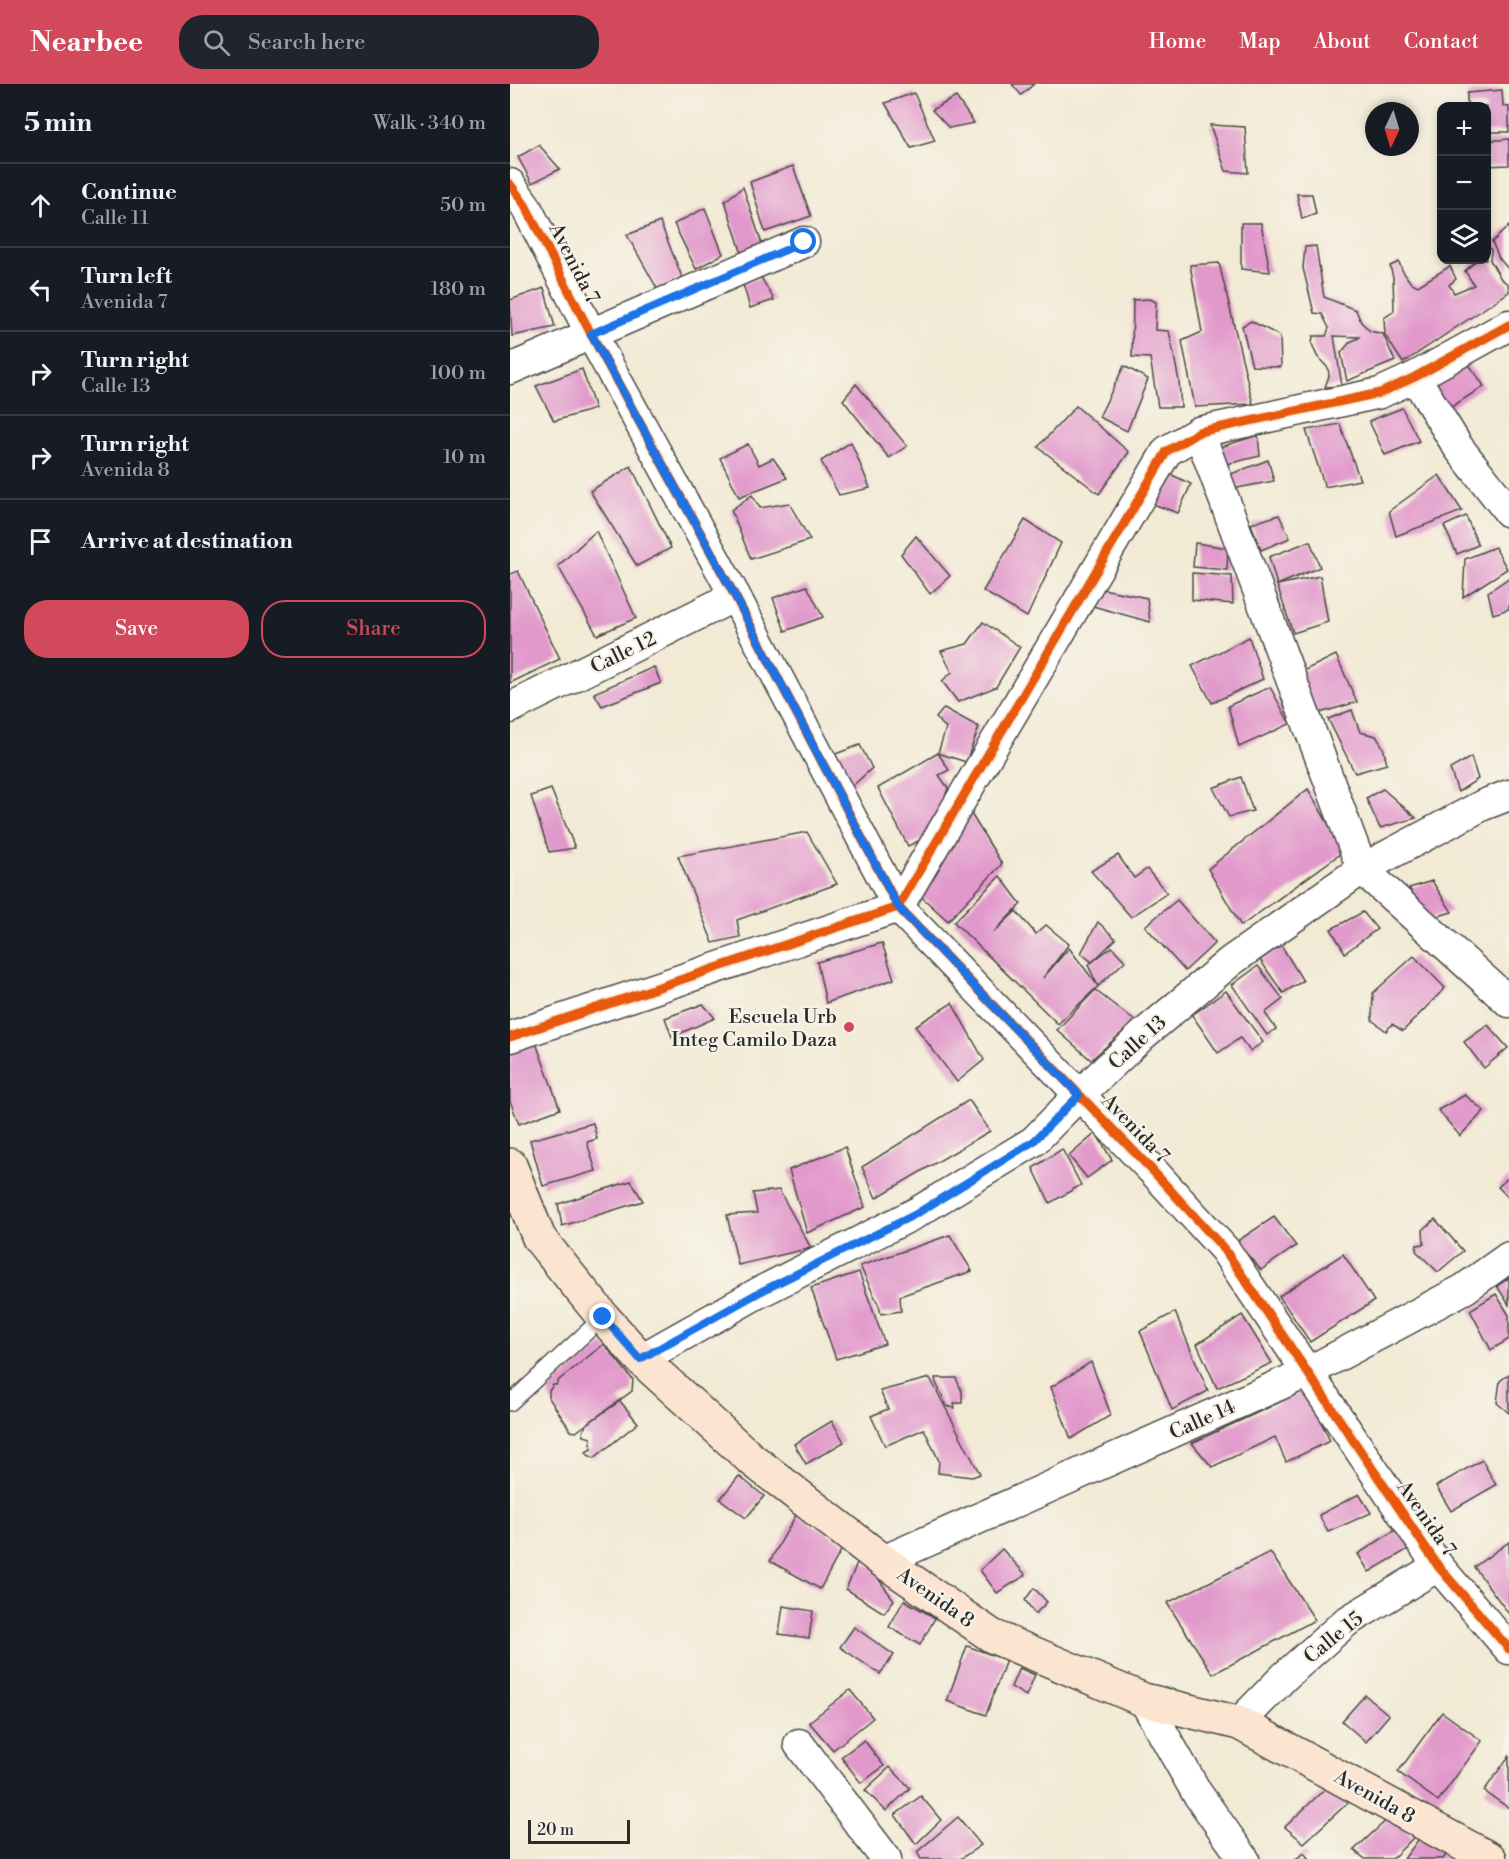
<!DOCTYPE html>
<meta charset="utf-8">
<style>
body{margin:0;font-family:"Libre Bodoni",serif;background:#20242c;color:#f1f3f6}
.controls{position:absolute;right:18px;top:18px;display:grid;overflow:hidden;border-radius:12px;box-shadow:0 3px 9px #0003}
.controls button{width:54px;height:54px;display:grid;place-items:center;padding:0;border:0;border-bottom:2px solid #363941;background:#171b24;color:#f1f3f6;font:30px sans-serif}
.compass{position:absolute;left:855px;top:18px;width:54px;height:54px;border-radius:50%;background:#171b24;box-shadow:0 3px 9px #0003;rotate:184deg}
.scale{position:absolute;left:18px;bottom:15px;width:102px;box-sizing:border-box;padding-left:6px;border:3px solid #2b2b2b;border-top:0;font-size:16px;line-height:21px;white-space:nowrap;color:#2b2b2b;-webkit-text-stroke:4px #f7f3e8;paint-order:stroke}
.stop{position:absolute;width:18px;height:18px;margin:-14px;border:4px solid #1a73e8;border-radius:50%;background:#fff}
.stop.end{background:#1a73e8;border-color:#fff;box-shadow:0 2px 6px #0008}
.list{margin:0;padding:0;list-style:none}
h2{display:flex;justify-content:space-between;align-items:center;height:78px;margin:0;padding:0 24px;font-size:26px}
h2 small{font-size:20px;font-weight:400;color:#9ea1a6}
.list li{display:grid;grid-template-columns:39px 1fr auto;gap:18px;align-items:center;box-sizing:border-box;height:84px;padding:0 24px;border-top:2px solid #363941}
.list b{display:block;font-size:22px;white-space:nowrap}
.list p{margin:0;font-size:20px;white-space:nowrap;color:#9ea1a6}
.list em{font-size:20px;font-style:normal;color:#9ea1a6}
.actions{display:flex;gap:12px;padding:18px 24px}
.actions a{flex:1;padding:14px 0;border:2px solid #d1495b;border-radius:24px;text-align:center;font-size:21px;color:#d1495b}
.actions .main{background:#d1495b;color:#fff}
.icon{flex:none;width:33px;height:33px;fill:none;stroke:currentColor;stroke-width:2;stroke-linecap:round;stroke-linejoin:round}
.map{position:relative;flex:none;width:999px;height:1775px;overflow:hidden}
header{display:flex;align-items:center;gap:36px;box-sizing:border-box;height:84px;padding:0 30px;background:#d1495b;color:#fff}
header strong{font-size:28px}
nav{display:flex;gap:33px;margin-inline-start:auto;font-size:21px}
.search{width:420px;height:54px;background:#20242c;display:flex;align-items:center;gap:15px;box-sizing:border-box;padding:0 21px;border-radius:24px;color:#9ea1a6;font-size:22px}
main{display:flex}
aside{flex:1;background:#171b24}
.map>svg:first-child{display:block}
.building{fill:#e198cb}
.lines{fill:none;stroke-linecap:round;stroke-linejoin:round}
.lane-casing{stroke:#494844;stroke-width:18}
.street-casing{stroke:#494844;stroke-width:33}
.secondary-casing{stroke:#494844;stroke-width:36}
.lane{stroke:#fff;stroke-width:15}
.street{stroke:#fff;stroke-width:30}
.secondary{stroke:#fce5d0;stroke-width:33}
.cycleway-casing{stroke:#f7f3e8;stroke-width:13}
.cycleway{stroke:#e8590c;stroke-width:9}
.route{stroke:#1a73e8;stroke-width:8}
.poi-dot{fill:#d1495b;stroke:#f7f3e8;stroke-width:2}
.labels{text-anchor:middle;stroke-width:4.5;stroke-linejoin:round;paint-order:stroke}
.street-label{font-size:20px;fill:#2b2b2b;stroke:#f7f3e8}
.poi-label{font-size:20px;fill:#2b2b2b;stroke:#f7f3e8;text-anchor:end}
</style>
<header>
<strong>Nearbee</strong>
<div class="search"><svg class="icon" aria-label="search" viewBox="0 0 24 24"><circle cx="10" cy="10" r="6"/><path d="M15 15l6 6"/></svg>Search here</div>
<nav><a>Home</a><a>Map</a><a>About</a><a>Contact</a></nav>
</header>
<main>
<aside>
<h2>5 min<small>Walk · 340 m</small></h2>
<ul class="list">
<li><svg class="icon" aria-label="ahead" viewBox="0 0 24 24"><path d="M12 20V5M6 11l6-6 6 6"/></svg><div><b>Continue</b><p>Calle 11</p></div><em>50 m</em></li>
<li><svg class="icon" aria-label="left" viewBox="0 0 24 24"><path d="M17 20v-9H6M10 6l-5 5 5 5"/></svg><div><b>Turn left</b><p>Avenida 7</p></div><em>180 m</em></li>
<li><svg class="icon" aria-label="right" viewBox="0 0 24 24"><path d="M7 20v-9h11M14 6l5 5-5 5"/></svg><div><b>Turn right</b><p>Calle 13</p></div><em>100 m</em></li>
<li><svg class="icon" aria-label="right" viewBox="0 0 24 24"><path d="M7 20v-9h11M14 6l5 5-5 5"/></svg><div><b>Turn right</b><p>Avenida 8</p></div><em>10 m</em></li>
<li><svg class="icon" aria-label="arrive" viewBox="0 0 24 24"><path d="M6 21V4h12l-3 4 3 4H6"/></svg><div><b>Arrive at destination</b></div></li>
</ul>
<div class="actions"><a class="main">Save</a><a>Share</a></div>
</aside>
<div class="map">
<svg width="999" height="1775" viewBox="0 0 999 1775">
<rect width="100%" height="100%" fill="#f7f3e8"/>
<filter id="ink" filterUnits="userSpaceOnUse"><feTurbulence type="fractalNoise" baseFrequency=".0167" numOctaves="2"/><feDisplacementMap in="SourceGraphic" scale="12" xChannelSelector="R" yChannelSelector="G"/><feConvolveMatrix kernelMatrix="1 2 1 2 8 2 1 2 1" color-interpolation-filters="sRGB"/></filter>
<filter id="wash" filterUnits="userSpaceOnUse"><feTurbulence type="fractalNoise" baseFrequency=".008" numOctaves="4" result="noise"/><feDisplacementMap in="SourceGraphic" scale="24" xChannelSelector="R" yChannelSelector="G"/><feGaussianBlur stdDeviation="1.35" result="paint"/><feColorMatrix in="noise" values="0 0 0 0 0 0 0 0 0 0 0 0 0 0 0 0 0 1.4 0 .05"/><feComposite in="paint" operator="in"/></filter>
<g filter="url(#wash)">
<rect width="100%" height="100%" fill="#f2ead5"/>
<g id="blocks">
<g class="building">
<path d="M502,0H524L511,11Z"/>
<path d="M992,6L993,22L999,23V48H976V22H957V9Z"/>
<path d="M404,9L425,57L401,64L375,19Z"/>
<path d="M446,13L464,39L439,44L422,26Z"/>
<path d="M700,41L735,43L738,89L716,87Z"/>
<path d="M999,55V81L976,82V57Z"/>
<path d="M29,61L50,85L22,99L8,73Z"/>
<path d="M283,82L301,132L255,148L240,98Z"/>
<path d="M233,103L253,163L232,170L215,117Z"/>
<path d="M787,110H802L806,130L792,135Z"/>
<path d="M195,124L213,170L186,185L164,140Z"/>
<path d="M150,138L172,193L148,206L117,151Z"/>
<path d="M731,139H751L760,188L731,185Z"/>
<path d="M999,142V186L989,174L982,158Z"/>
<path d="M976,159L981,166L980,176L991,195L998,200L999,208L893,279L875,251L874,234L884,227L883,193L880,182L889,178L892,186L900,198L908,202L940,182L946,195L939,201L944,209L964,201L955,187L967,176H976Z"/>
<path d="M806,162L814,213L846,226L851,238L860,247L873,250L885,277L837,297L831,269L840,258L850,253L824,252L832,302L815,303L819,292L818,284L807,272L802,260L803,252H816L819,244L812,230L804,229L793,184L795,163Z"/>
<path d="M709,179L743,320L685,323L672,257L692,248L680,181Z"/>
<path d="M251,193L264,216L240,224L233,200Z"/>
<path d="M34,204L45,243L2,252L0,216Z"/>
<path d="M640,215L646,218L645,246L659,247L669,297L671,323H648L640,274L622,273L623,216Z"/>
<path d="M741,237L770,252L771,283L742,282L732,242Z"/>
<path d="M958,279L974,302L937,326L919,301Z"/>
<path d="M614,282L638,295L617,347L589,333Z"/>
<path d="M72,285L85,325L44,337L26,302Z"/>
<path d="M346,300L397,362L379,374L333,316Z"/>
<path d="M566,322L619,368L589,410L528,363Z"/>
<path d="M892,324L909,357L875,371L859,337Z"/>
<path d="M830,340L850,396L815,403L796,346Z"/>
<path d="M748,351L750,372L713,381L708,364Z"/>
<path d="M341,358L360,404L329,411L311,377Z"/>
<path d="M238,360L249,381L263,374L277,394L229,413L210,374Z"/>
<path d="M758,376L764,397L722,405L721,390Z"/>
<path d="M121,382L161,464L127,482L80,407Z"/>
<path d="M658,389L681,400L668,429L643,420Z"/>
<path d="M929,391L952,427L886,452L879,427Z"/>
<path d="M242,411L250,424L279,419L300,456L241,475L221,426Z"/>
<path d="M769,431L780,454L751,466L741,440Z"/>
<path d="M956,432L968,461L947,470L934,442Z"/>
<path d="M515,436L551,459L517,533L473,507Z"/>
<path d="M86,447L126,534L87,551L48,482Z"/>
<path d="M406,452L440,492L420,510L391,470Z"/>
<path d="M800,457L810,483L767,501L759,473Z"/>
<path d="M685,459L718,464L717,486L683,483Z"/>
<path d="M985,463L997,485L953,513L955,475Z"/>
<path d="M8,487L50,575L0,599V490Z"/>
<path d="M682,489L722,492L723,520L682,516Z"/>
<path d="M810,492L818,538L783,549L767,501Z"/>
<path d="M999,494V525L983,530L978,508Z"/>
<path d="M297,502L313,533L275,547L263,514Z"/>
<path d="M588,504L637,514L640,538L576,520Z"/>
<path d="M473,538L510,563L486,603L448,618L432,597L442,588L431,567L457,560Z"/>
<path d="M739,553L753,595L702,619L682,582Z"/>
<path d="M826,571L847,618L803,631L789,589Z"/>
<path d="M144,583L151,599L92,622L84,609Z"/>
<path d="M760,603L780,640L729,663L718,622Z"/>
<path d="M434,624L469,643L456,678L428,669L436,644L426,634Z"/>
<path d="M842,626L850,648L866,652L873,663L877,680L845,689L818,635Z"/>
<path d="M350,661L362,684L337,707L320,672Z"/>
<path d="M428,669L439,686L429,691L438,704L427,738L431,746L398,762L368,704Z"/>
<path d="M961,673L968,695L948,708L940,685Z"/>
<path d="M731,693L743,727L719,733L703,704Z"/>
<path d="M41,705L65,764L39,768L21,712Z"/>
<path d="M798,705L834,767L731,842L698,785Z"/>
<path d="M873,705L906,734L870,744L856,714Z"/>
<path d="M458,725L492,780L438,837L404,806Z"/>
<path d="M297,748L327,800L227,836L230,853L203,859L168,772Z"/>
<path d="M608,771L624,794L637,785L657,809L621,833L581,787Z"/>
<path d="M490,792L511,820L483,849L506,827L526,850L536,841L559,860L533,894L559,864L588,902L578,881L602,863L615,877L548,940L444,838Z"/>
<path d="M922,797L942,828L918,835L899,804Z"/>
<path d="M667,816L705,859L675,887L635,842Z"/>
<path d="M853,828L867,845L835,869L821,845Z"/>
<path d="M588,838L606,855L582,878L571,869Z"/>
<path d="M372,859L384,895L316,919L307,878Z"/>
<path d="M771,861L793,897L773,909L750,876Z"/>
<path d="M904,872L935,904L893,947L882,940L876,947L862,936L863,909Z"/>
<path d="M748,882L773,915L755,929L766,945L757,951L722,901Z"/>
<path d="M585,906L625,937L581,976L547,946Z"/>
<path d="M716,907L753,958L740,967L730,954L708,969L682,931Z"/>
<path d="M442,919L474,976L447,998L405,942Z"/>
<path d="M193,920L205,934L162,953L155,934Z"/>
<path d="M978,941L998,964L974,984L954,958Z"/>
<path d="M26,959L50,1025L9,1040L0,1017V968Z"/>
<path d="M955,1011L974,1027L950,1052L928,1026Z"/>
<path d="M459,1016L480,1047L366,1114L352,1083Z"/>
<path d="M83,1039L87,1055L77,1058L86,1087L33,1102L20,1056Z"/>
<path d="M586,1049L602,1076L577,1094L559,1072Z"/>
<path d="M335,1063L355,1123L297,1149L279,1086Z"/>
<path d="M552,1065L571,1101L540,1119L523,1084Z"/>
<path d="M999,1093V1114L988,1103Z"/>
<path d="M121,1097L133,1117L52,1142L48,1120Z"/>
<path d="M269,1106L301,1164L228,1181L217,1131L247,1129L243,1109Z"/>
<path d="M764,1133L786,1162L751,1186L726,1158Z"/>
<path d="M925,1135L953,1167L928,1188L906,1167L907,1161L914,1160L913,1146Z"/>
<path d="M440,1151L462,1187L390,1212L391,1227L371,1230L369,1222L350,1182Z"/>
<path d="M833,1170L864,1217L800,1258L769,1212Z"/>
<path d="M349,1188L375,1260L326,1275L301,1204Z"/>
<path d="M999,1194V1221L987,1202Z"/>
<path d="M986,1210L999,1231V1255L981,1266L960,1226Z"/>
<path d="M665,1228L698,1307L662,1326L630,1247Z"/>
<path d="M732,1231L762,1279L707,1304L687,1260Z"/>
<path d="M94,1260L123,1296L122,1307L66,1348L61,1347L39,1314V1307L43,1301H46L49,1296Z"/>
<path d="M581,1278L601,1331L561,1355L541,1303Z"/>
<path d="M999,1290V1329L987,1319L990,1297Z"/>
<path d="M420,1294L470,1390L462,1393L428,1389L429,1377L414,1345L375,1362L361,1332L378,1325L370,1307Z"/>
<path d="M425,1294H446L452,1308V1319H444L445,1324L437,1322L426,1299Z"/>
<path d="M796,1306L820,1357L776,1378L765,1353L702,1383L682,1359Z"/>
<path d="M110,1317L128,1339L84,1374L78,1371L76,1368L81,1365V1354L74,1352L73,1348L77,1340Z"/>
<path d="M322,1337L334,1358L296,1380L284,1360Z"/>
<path d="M972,1376L986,1401L941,1427L926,1402Z"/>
<path d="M229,1392L254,1412L236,1434L210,1415Z"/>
<path d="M849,1410L861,1429L818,1448L809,1431Z"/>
<path d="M286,1431L335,1459L310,1505L260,1477Z"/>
<path d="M890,1443L902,1463L859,1488L848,1470Z"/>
<path d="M999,1458V1530L964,1483Z"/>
<path d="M492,1465L516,1491L487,1509L470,1486Z"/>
<path d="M760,1468L805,1536L703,1590L657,1519Z"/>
<path d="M348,1477L373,1486L369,1496L384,1516L374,1529L336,1505Z"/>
<path d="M524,1504L537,1518L525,1530L515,1516Z"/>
<path d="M394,1516L425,1534L410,1561L379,1543Z"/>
<path d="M273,1522L303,1527L299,1554L269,1550Z"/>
<path d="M344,1543L384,1571L370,1590L330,1563Z"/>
<path d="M457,1562L496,1576L476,1631L437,1617Z"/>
<path d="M509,1584L525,1591L516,1612L501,1603Z"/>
<path d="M340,1606L363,1634L323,1666L299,1638Z"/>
<path d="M855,1611L879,1631L856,1658L832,1637Z"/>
<path d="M932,1628L972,1657L928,1717L888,1688Z"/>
<path d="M354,1656L374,1682L351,1699L331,1673Z"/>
<path d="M999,1672V1724L974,1707Z"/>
<path d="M380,1683L400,1704L376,1727L355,1706Z"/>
<path d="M823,1697L842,1715L794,1759L775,1743Z"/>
<path d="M411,1712L431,1736L406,1760L385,1731Z"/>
<path d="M881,1732L903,1754L882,1775H855L844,1766Z"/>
<path d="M448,1733L471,1761L450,1775H411L407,1768Z"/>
<path d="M911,1752L936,1771L933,1775H894Z"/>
<path d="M794,1769L799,1775H786Z"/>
</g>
</g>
</g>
<g filter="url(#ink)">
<use href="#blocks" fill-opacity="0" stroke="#494844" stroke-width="1.5"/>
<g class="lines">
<defs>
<path id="lane" d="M0,1319L93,1233"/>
<g id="street">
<path d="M0,100L15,121L81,250L225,512L388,823L642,1086L715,1166L928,1482L999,1565"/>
<path d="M0,285L294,158"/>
<path d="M905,293L948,363L999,428"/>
<path d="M689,348L852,785L999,918"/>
<path d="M0,624L225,512"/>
<path d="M0,953L388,823L657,367L689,348L870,309L905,293L999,241"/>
<path d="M131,1275L248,1209L406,1129L524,1057L569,1011L634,950L721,877L852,785L973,721L999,711"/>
<path d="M373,1477L798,1288L954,1205L999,1173"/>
<path d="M634,1616L687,1709L734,1775"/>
<path d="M729,1639L775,1592L836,1538L928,1482"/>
<path d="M289,1660L376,1775"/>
</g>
<path id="secondary" d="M0,1081L29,1154L93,1233L131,1275L240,1374L373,1477L482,1552L634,1616L729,1639L980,1775"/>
</defs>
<use href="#lane" class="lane-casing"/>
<use href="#street" class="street-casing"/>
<use href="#secondary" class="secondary-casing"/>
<use href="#lane" class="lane"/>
<use href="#street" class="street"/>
<use href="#secondary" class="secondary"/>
<defs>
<g id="cycleway">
<path d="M0,100L15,121L81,250L225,512L388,823L642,1086L715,1166L928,1482L999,1565"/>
<path d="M0,953L388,823L657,367L689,348L870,309L905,293L999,241"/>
</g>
</defs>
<use href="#cycleway" class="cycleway-casing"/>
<use href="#cycleway" class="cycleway"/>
</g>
</g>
<g class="lines" filter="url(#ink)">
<path class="route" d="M93,1233L130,1275L248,1209L406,1130L524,1057L569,1011L388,823L225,512L81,250L294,158"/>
</g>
<circle class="poi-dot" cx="339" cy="943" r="6"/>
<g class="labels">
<g class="street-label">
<text transform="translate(65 179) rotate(63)" y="7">Avenida 7</text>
<text transform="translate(113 568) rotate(-26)" y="7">Calle 12</text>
<text transform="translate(627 958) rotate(-42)" y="7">Calle 13</text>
<text transform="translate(626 1044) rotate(46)" y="7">Avenida 7</text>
<text transform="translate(692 1335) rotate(-24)" y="7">Calle 14</text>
<text transform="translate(917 1434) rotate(55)" y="7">Avenida 7</text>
<text transform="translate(426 1513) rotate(35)" y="7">Avenida 8</text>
<text transform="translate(823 1553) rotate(-39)" y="7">Calle 15</text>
<text transform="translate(865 1712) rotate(29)" y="7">Avenida 8</text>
</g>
<g class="poi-label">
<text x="327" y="939">Escuela Urb<tspan x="327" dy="23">Integ Camilo Daza</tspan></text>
</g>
</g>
</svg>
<div class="controls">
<button>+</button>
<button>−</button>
<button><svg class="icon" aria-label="layers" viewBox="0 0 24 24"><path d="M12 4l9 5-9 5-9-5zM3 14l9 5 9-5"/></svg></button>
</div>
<svg class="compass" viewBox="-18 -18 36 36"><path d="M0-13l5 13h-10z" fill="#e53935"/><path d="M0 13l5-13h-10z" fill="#9ea1a6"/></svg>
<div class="scale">20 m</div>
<div class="stop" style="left:294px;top:158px"></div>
<div class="stop end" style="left:93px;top:1233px"></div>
</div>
</main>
